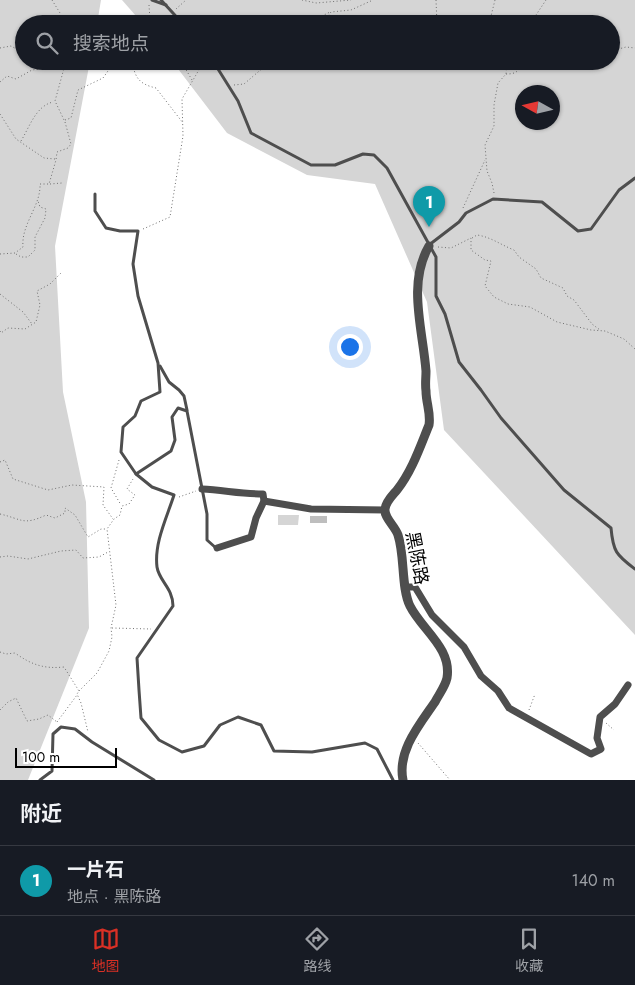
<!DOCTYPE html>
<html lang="zh">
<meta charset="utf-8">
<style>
body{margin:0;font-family:Jost,"Noto Sans SC",sans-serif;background:#242831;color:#f1f3f6}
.compass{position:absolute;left:515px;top:85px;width:45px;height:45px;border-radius:50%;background:#171b24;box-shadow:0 1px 4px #0004;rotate:278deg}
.scale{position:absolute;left:15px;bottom:12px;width:102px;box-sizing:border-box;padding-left:5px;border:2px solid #000;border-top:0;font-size:14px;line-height:18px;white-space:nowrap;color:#000;-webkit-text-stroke:4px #fff;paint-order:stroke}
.you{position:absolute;left:349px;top:346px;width:18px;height:18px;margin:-12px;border:4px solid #fff;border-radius:50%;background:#1a73e8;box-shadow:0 0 0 8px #1a73e833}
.badge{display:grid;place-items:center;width:32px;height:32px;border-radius:50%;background:#d93025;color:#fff;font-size:16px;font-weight:700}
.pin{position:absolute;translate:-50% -41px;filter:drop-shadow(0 1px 2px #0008)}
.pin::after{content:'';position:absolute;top:26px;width:18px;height:15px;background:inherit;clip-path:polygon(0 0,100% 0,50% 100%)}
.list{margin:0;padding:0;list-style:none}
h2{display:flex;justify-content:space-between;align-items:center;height:65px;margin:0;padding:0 20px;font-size:21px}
h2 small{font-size:16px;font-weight:400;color:#9ea1a6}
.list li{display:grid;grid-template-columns:32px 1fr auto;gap:15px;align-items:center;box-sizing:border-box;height:70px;padding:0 20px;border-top:1px solid #363941}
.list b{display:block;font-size:19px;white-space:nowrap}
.list p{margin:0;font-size:16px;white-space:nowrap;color:#9ea1a6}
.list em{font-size:16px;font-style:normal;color:#9ea1a6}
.icon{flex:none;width:28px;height:28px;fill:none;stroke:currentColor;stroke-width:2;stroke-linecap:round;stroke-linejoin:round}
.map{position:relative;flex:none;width:635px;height:780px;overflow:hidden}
.search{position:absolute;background:#171b24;box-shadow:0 1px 4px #0004;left:15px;right:15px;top:15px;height:55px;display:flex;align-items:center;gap:12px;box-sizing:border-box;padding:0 18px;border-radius:28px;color:#9ea1a6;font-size:19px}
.sheet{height:135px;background:#171b24}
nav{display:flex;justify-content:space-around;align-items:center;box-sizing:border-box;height:70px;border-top:1px solid #363941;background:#171b24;font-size:14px;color:#9ea1a6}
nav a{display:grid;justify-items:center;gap:2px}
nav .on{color:#d93025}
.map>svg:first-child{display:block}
.green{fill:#d5d5d5;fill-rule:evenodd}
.building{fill:#bebebe}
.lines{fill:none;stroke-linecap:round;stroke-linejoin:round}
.path{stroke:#707070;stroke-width:1;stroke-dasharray:1 2.5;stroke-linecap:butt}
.service{stroke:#4e4e4e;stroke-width:3}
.minor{stroke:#4e4e4e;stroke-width:7}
.tertiary{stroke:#4e4e4e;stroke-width:9}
.labels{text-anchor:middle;stroke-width:4;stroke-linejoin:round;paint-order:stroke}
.street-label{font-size:18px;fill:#000;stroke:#fff}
</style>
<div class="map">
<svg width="635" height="780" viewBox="0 0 635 780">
<rect width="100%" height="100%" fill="#fff"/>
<g class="green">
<path d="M0,0H101L97,24H24V61H90L55,246L63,392L86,502L89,628L28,780H0Z"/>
<path d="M122,0H635V635L444,430L427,302L375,184L307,175L227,133L172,61H611V24H143ZM522,92H552V122H522Z"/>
<path d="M278,515H299L298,525H278Z"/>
</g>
<rect class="building" x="310" y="516" width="17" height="7"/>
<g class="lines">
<g class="path">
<path d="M52,0L60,13L61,24"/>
<path d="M302,0L316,3L351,0"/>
<path d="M436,0L437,24"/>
<path d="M149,5L150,20L152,24"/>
<path d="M176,9L186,0"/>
<path d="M306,24L330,12"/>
<path d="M322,24L331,12L351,10L373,0"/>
<path d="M487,24L490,20L495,0"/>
<path d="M530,24L546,0"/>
<path d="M0,48L11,46L20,51L24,57"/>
<path d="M611,51L626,47L635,48"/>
<path d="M26,61L32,69"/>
<path d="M132,61C135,78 139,84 156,88L183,123"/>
<path d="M181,61L192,80"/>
<path d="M258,69L263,61"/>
<path d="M506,74C517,74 519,71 522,61"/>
<path d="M0,82L7,76L16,79L32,70L38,69L45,61"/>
<path d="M234,85L244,84L271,61"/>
<path d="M0,114L16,139L44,158L55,159"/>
<path d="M65,120L71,118L78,90L103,78L115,61"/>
<path d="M21,141C30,126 36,106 53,102"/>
<path d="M50,184L62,183"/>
<path d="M494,193L492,183L487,171L485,145L494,126V105L498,83L506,74L507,61"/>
<path d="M463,208L485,160"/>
<path d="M143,229L170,217L183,136L182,99L200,68L208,63"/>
<path d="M472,238L477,235C491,237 501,245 514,250L519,257L536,269L541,278L563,288L567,296L574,300L592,324L600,330"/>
<path d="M438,247L451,248L471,238V250L485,260L491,261L485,286L494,297L508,304L530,307L557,322L591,330L605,331L624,339L635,349"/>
<path d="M0,254L15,253L23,247C21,224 41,206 40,184H49L56,160L57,152L68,148L71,144L65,122L55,101L66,61"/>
<path d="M16,254L21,257H28L35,250V237L45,218L46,209L40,207L38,201"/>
<path d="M0,294L23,312L32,324"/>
<path d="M0,331L1,333L8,328L25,329L36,322L40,305L37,291L50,284L62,272"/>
<path d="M119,460L111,488L121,505"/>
<path d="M0,462L5,460L13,479L48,490L72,485L104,487L103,505L113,519"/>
<path d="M179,497L196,491"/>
<path d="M0,514C22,519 23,526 46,515L55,518L65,513V508L75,515L88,537L101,529H107"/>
<path d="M0,557L8,556L28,559L61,551L76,550L83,558L99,557L108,552"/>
<path d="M112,628L151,629"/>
<path d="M0,652L6,654L15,653C32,665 44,669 64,667L79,691L77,694L81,703L88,732"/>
<path d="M79,691L97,673L109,651L112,637L111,628L116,605L107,529L114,519L120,515L122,506L129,504L135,495L127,489L133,479"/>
<path d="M0,710L8,702L16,698L27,721L39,719L48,715L57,722"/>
<path d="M529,710L535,694"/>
<path d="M57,722L77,695"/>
<path d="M606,723L614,730"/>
<path d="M418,743L450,780"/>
</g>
<g class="service">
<path d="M152,0L166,5"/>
<path d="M161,0L183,24"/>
<path d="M213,61L238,101L251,133L311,165H335L363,154L374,155L387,168L436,257V296L445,314L459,362L481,390L501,418L564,490L611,528C613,551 616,555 635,569"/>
<path d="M95,194V211L106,228L120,231H138L133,264L138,296L158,363L160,392L141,401L135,416L123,427L121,452L136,474L152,487L174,495C167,517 154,543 157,567C159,581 173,588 173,606L137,658L139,690L141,718L159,740L182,752L204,746L220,725L238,717L261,725L274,751L312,752L365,743L377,749L393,780"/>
<path d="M429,245L459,222L466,213L493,199L542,202L578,231L591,229L619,190L635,178"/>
<path d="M160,366L169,382L179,390L184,396L187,410"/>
<path d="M136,474L171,451L175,440L172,417L178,408L187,411L207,514V540L216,548"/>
<path d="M40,780L52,771L53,734L61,727L75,729L92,742L154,780"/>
</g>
<g class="minor">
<path d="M202,489C223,490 242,494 263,494L264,501L256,518L251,537L217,548"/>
<path d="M264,501L311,509L385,510"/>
<path d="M406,587H415L432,615L464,647L481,676L498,691L509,708L591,754L601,749L597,738L600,717L615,704L628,685"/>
</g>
<path class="tertiary" d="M403,780C397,751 420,724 435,702C439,694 445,687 447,678C452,648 422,630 410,606C401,588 405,556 398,535C395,526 384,518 385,509C386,501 393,495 397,490C412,471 420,447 429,425C431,413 426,403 426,391C425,384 426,378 426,371C423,330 407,284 429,246"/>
</g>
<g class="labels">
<g class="street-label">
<text transform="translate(417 558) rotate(79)" y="6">黑陈路</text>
</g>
</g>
</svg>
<svg class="compass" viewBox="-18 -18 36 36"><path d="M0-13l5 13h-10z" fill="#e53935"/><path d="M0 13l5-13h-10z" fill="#9ea1a6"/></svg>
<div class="scale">100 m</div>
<div class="you"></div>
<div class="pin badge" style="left:429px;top:227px;background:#0f9aa8">1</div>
<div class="search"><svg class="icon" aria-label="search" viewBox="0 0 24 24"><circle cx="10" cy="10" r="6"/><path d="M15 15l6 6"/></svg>搜索地点</div>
</div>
<section class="sheet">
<h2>附近<small></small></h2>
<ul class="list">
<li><span class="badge" style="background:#0f9aa8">1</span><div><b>一片石</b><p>地点 · 黑陈路</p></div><em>140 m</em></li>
</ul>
</section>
<nav>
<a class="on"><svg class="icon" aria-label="map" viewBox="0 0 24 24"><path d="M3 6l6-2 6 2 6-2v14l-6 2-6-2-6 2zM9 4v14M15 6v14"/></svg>地图</a>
<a><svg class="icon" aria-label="directions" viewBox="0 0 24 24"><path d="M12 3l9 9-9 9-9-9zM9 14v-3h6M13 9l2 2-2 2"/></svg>路线</a>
<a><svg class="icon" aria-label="saved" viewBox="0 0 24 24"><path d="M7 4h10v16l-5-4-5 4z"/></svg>收藏</a>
</nav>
